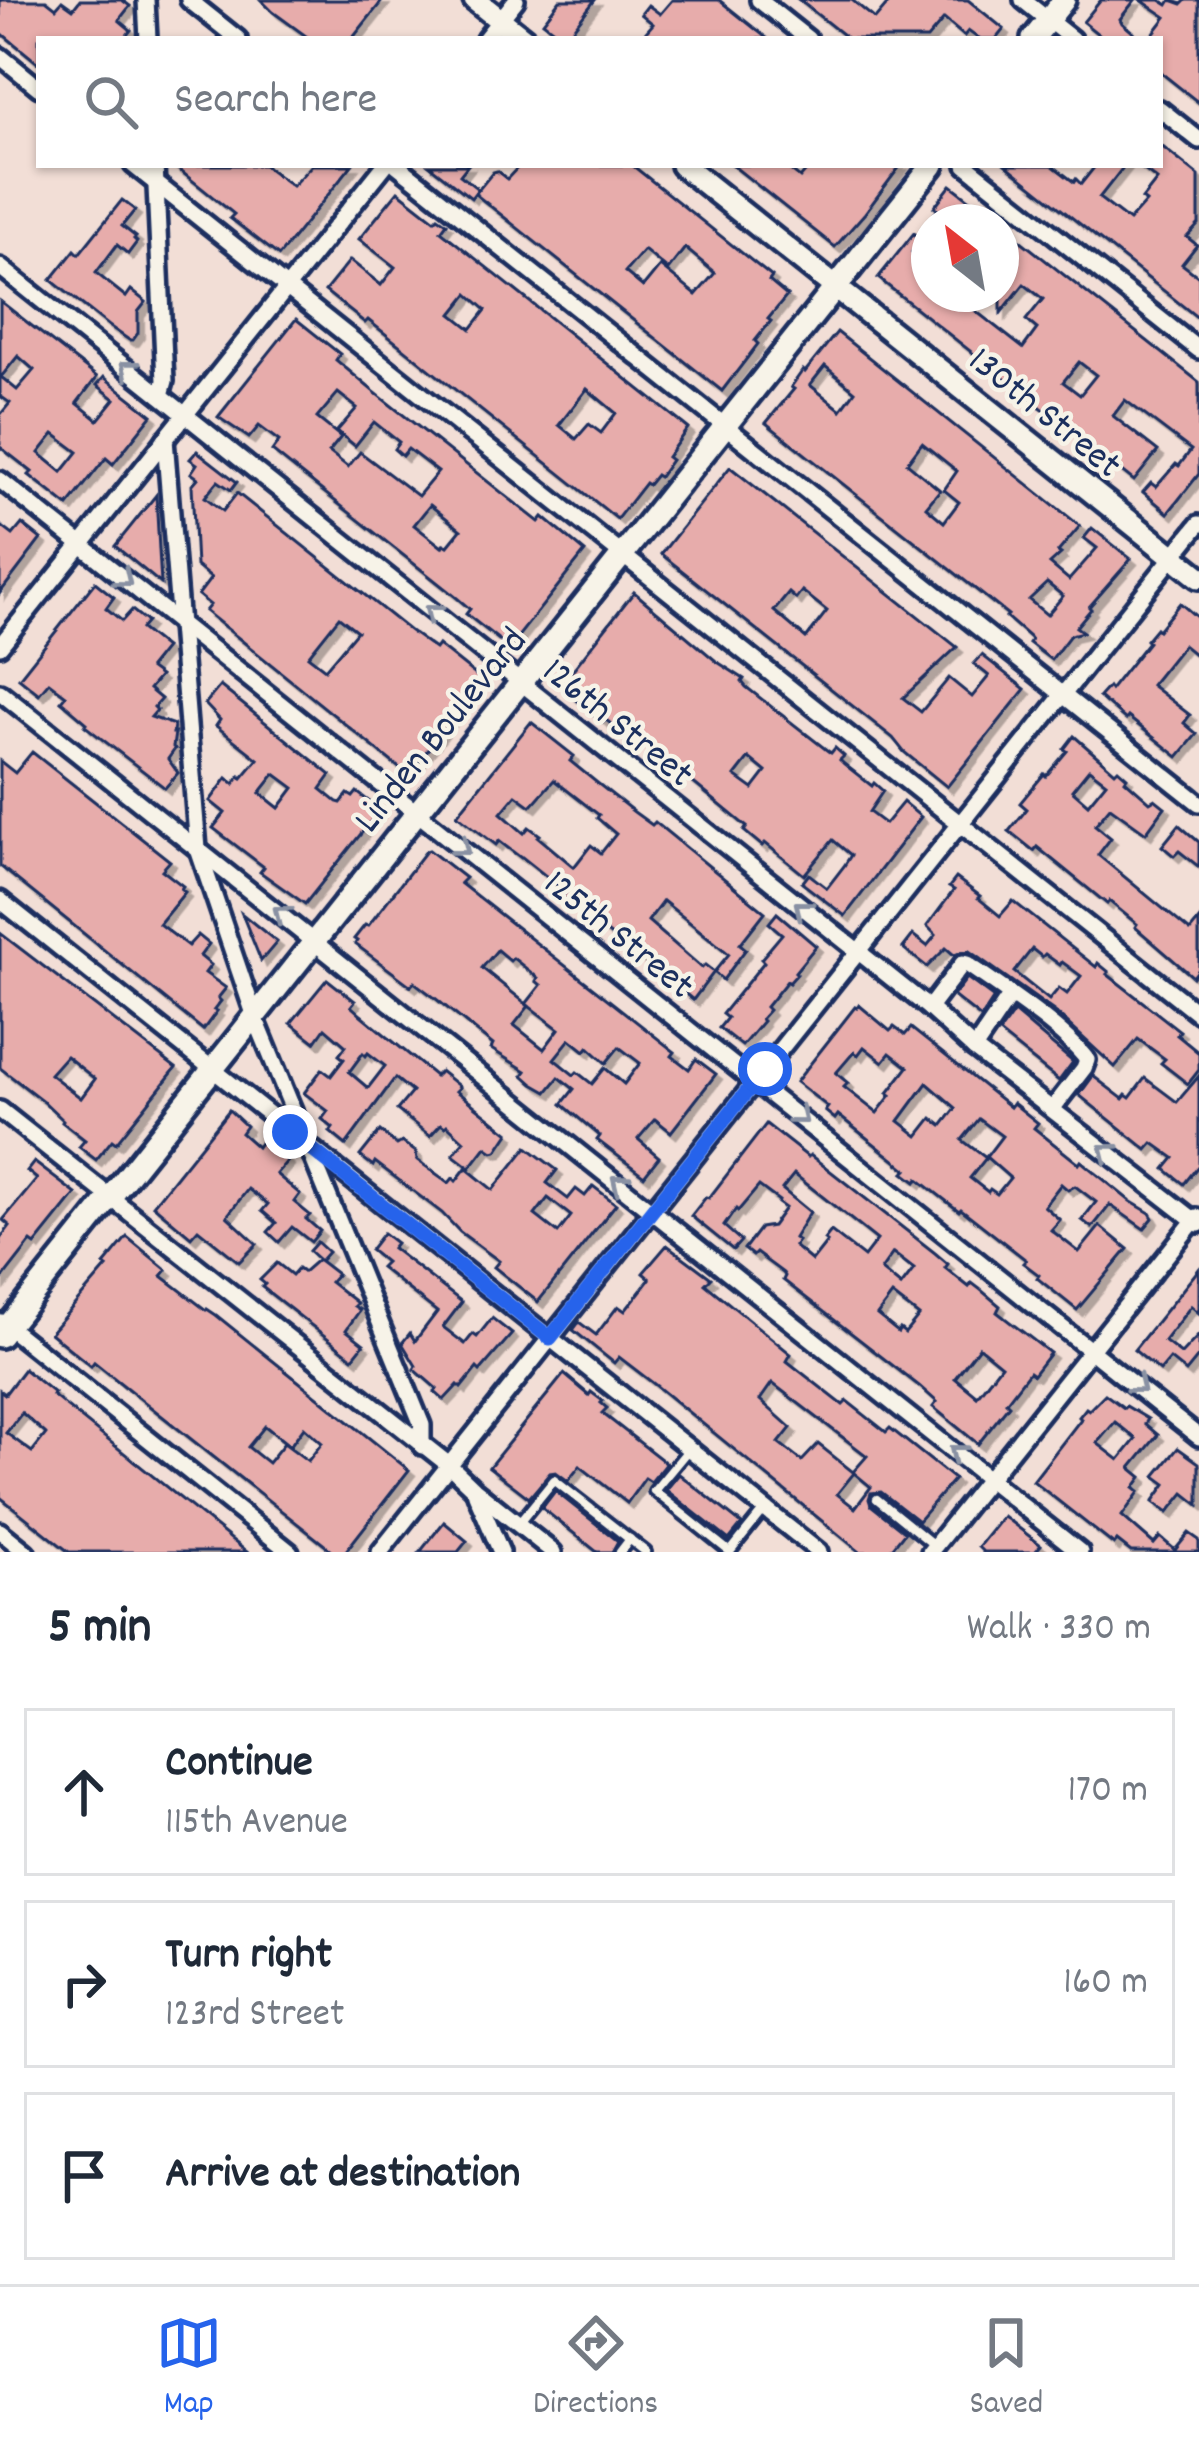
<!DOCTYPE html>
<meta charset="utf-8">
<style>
body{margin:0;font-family:Dekko,sans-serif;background:#f2f2f3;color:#1f2937}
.compass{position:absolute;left:911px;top:204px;width:108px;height:108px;border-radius:50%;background:#fff;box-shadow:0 3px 9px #0004;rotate:329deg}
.stop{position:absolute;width:36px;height:36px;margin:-27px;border:9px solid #2563eb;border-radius:50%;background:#fff}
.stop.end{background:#2563eb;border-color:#fff;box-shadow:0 3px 12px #0008}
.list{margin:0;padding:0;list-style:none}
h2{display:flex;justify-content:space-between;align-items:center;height:156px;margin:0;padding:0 48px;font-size:51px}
h2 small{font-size:39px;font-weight:400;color:#747a83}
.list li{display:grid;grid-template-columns:78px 1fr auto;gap:36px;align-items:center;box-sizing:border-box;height:168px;margin:0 24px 24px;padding:0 24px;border:3px solid #e0e1e3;border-radius:0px}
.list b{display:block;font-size:45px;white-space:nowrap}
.list p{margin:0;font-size:39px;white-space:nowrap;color:#747a83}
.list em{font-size:39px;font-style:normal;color:#747a83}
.icon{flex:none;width:66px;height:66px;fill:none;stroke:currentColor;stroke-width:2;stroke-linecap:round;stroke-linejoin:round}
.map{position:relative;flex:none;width:1199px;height:1552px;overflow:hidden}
.search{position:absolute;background:#fff;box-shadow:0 3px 9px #0004;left:36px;right:36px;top:36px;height:132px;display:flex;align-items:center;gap:30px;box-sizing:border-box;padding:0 42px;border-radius:0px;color:#747a83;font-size:45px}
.sheet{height:732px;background:#fff}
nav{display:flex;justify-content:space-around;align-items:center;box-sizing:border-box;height:168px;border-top:3px solid #e0e1e3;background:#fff;font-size:33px;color:#747a83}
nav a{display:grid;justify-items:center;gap:6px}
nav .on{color:#2563eb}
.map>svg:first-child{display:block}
.building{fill:#e7acab;stroke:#1b2f5e;stroke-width:3;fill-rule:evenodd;filter:url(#shadow)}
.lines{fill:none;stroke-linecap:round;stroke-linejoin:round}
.lane-casing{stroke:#1b2f5e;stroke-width:16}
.street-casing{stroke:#1b2f5e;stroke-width:24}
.secondary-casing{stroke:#1b2f5e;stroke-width:30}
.lane{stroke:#f7f3e8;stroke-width:8}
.street{stroke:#f7f3e8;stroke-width:15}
.secondary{stroke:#f7f3e8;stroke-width:21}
.oneway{stroke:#8991a3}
.route{stroke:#2563eb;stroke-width:15}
.labels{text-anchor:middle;stroke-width:9;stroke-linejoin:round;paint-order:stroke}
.street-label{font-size:39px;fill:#1b2f5e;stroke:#f7f3e8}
</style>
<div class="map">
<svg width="1199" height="1552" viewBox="0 0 1199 1552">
<defs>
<filter id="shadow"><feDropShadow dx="5.5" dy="5.5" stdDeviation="0" flood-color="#0004"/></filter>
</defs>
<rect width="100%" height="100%" fill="#f2ded6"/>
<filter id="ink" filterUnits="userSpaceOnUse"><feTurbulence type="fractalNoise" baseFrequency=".00833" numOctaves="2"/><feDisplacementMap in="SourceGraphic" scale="24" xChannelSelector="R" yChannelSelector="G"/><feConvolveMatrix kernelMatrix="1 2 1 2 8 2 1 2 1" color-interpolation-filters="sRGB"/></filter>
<g filter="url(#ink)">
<g class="building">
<path d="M0,0H46L56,8L62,1L73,9L80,0H122L130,6L119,20L131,30L124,39H39V64L0,32Z"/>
<path d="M261,0H383L352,39H310L273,12Z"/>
<path d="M560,0H595L565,39L543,22Z"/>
<path d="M672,0H719L768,39H640L653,24L641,14L648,5L660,14Z"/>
<path d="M799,0H852L875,19L891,0H968L1004,29L996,39H979L968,31L964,36L944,19L927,39H848Z"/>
<path d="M1101,0H1135L1120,19L1122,23L1141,39H1104L1083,22Z"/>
<path d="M1141,0H1160L1168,5L1171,0L1182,4L1186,0H1199V103L1160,72V39H1149L1166,17Z"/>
<path d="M1160,145L1199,176V224L1187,237L1197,245L1182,264L1199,277V319L1006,165H1052L1074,182L1076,179L1081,184L1096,165H1125L1099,198L1129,221L1146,202L1142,199L1157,180L1138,165H1160Z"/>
<path d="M173,165H264L292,186L312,165H352L279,256L230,218L234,214Z"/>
<path d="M429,165H468L460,175L478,189L471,198Z"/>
<path d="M520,165H632L772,277L769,281L787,296L768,319L771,321L755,341L758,344L722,391L475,194L493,172L497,171L507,179ZM685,248L715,273L696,295L660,266L643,287L625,272L644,250L668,270Z"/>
<path d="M732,165H784L800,178L811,165H901L865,213L835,247Z"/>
<path d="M951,185L986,212L998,222H948L935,213L938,210L934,207Z"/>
<path d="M398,191L435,220L438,217L447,223L441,231L688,428L667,457L671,460L659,477L656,475L648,485L645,483L617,519L368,320L365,323L325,291L350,260L381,285L395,267L359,239ZM468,294L486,310L471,329L452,314ZM587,389L616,413L601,433L589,424L576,439L559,425Z"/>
<path d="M122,200L135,210L122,226L136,237L134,239L137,242L128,254L117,245L96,273L126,297L131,290L146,302L138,312V333L133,340H129L109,326L51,280L75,250L79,254Z"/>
<path d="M1001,225L1199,382V474L1168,513L1143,492L1151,483L1156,487L1176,464L1179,466L1191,450L1125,400L1113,416L1158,451L1134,481L878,278L914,233L923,240L912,252L929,265V294H977L968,305L1023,348L1037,329L1026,320L1043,299L1024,284L1001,313V268L1004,264L1001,261ZM1079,362L1096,375L1080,395L1063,382Z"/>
<path d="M0,301L97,377L77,403L98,420L115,399L97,385L104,377L152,415L113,464L106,458L68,506L29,475L32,472L0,447V415L10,403L0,396ZM18,356L34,370L17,390L1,377ZM54,434L78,452L62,472L39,453Z"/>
<path d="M296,319L340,354L336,360L373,391L539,522L543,517L585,552L509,648L466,614L470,609L457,598L272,451L279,441L259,426L249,438L218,417ZM338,393L357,408L337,431L355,446L374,422L399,442L394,449L402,456L408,449L438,472L418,496L360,452L348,467L329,452L341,437L317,418ZM430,505L461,530L448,546L444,544L442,547L414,525Z"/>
<path d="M837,332L1080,526L1058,552L1061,554L1050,564L1069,580L1097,548L1084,538L1092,528L1131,559L1089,607L1091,609L1076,627L1083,632L1070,635L1051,660L1029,643L1031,640L1029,637L1006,617L1008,615L766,423L794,389L791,387L803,370L805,372ZM825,366L855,391L841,410L810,385ZM922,443L957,471L944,490L959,502L944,522L926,507L940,490L907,463ZM1047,583L1063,596L1047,615L1029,600Z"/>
<path d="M197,451L237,482L231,490L218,481L205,497L223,511L237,493L410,631L435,649L438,645L482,680L408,775L205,611L210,605L198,595L211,578L196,566L192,485L198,478L191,473L197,464L190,459ZM339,617L357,631L325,669L308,656Z"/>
<path d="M730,467L957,647L903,698L921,712L949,678L972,697L989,676L974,664L982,655L1025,689L947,787L904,752L893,738L661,554ZM802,591L827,611L806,638L774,611L789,593L796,599Z"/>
<path d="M156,495L159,550L161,584L115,546Z"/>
<path d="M22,524L41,539L0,593V525L13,535Z"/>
<path d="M95,582L114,597L106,608L122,621L132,610L147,622L141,629L165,648L149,668L160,676L149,689L161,699L154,707L157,710L151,717L174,725L173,733H175L173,747L175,749L168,759L178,773L165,788L85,726L87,723L61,701L66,695L49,682L39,694L19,678Z"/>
<path d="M634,592L716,661L744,679L742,682L746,687L828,751L831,753L835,748L844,756L840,760L844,764L872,786L874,783L883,791L869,812L885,824L903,802L921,817L845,916L802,883L809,874L827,888L844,866L851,855L833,840L804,875L765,843L762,846L744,831L747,827L674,767L624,729L622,732L606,720L603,722L560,686ZM749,758L766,772L753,789L735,776Z"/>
<path d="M1180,603L1199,619V658L1183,645L1151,685L1190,715L1184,723L1197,734L1178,757L1128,717L1126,720L1099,697L1108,687L1110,690L1148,642L1146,640L1156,628L1158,630Z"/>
<path d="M220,686L331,775L321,789L337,802L341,803L348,794L353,797L357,792L380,810L305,904L260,872L264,867L213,828L225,813L210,801L227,778L234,784L240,776L242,778L258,759L216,726L220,720L205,704ZM275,774L294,788L279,808L260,793Z"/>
<path d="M531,722L574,756L570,761L596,782L634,812L652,825L655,822L765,912L740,944L746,949L723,980L714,972L729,954L663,901L648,921L702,968L705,965L714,972L693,1000L665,977L669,972L645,953L641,959L627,948L562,897L566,892L522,857L521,858L499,841L496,845L457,815ZM554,780L599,815L597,818L616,834L601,853L591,845L574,867L538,837L540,835L529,827L524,833L501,813L516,795L531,806Z"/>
<path d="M1074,736L1115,772L1118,769L1127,777L1125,780L1150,802L1155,799L1165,807L1146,833L1110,807L1095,825L1111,838L1098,855L1190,931L1199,920V969L1193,977L1135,927L1137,924L1132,920L1109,901L1107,904L1037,847L1034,851L1009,831L1027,809L1020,803L1044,774L1046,776L1067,751L1064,749ZM1089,769L1106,782L1088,804L1072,790Z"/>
<path d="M32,752L170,861L162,870L183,886L181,889L185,892L159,924L188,946L198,935L209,944L200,956L211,965L205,973L226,988L218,998L221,1001L214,1010L217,1011L203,1030L0,866V761L15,773Z"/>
<path d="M1179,825L1199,842V867L1179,851L1174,856L1162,846Z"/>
<path d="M429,850L465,878L460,883L675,1052L672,1056L689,1069L696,1059L716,1074L671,1132L655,1119L638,1139L659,1157L644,1176L597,1140L600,1136L562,1104L574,1089L559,1077L547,1092L533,1084L523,1075L526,1071L491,1049L493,1045L435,998L414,982L411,986L355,944L357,941L354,939L365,925L368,926L426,851ZM497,950L510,961L513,958L538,978L536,981L541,985L526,1004L559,1029L544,1049L514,1025L529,1006L482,968ZM570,1039L585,1051L588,1047L606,1063L619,1047L640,1063L624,1084L605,1068L592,1084L577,1072L574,1075L554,1059Z"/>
<path d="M956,878L980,896L978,898L1000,916L1013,901L1096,967L1098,963L1109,972L1107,974L1180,1031L1177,1035L1199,1053V1070L1188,1084L1161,1063L1165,1059L1138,1039L1115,1067L1055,1012L969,951L954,955L946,948L927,967L903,948L913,935L927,946L936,935L927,926L954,890L949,887ZM1032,949L1042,957L1045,954L1060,965L1062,962L1081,976L1067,994L1059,988L1049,1000L1014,972Z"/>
<path d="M777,913L816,946L795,972L797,974L789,983L787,981L766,1007L769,1010L761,1019L763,1021L742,1046L719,1028L727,1018L722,1014L764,962L761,959L782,934L769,923Z"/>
<path d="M242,914L277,942L261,961Z"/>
<path d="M0,933L176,1068L116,1143L112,1140L96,1160L79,1147L85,1140L62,1122L63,1120L44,1102L0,1068ZM66,1056L95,1079L81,1098L50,1074Z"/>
<path d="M967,978L994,998L981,1018L953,996Z"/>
<path d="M327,979L355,1001L351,1006L361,1015L435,1076L440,1071L460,1087L456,1091L509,1133L497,1151L493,1152L486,1147L470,1168L453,1155L464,1141L447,1125L445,1127L441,1124L430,1136L397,1110L412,1092L395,1078L346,1145L330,1132L333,1128L322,1119L328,1111L304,1093L322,1069L331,1076L344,1059L339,1055L346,1046L325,1028L315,1042L291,1023ZM363,1053L366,1056L368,1053L385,1066L368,1088L349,1072Z"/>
<path d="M859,1005L890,1031L894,1027L905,1035L911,1028L1010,1107L1013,1103L1038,1123L1034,1128L1079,1164L1081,1161L1130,1201L1150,1213L1153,1218L1144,1229L1110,1205L1092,1228L1082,1220L1096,1202L1075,1186L1068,1190L1061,1184L1044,1206L1060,1220L1051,1230L1079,1252L1100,1226L1128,1249L1077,1310L1037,1278L1039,1275L1023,1263L1026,1260L961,1209L959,1211L918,1179L916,1182L904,1173L907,1170L838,1115L835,1119L825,1111L828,1107L796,1082L855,1007L857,1008ZM864,1047L883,1062L890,1053L908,1067L888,1093L891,1095L877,1113L844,1087L848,1083L836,1073L854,1052L858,1055ZM927,1083L956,1108L942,1126L932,1118L918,1136L899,1121ZM979,1119L1002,1136L986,1157L1010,1178L997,1194L990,1189L988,1192L970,1178L986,1158L962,1140Z"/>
<path d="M1014,1012L1073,1062L1059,1081L999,1033Z"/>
<path d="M1093,1076L1123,1099L1126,1095L1130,1098L1145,1078L1177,1102L1199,1076V1165L1184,1184L1165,1169L1174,1158L1153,1143L1147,1150L1079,1095Z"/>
<path d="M229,1110L246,1126L241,1133L257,1147L262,1140L288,1160L276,1174L300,1194L294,1202L310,1215L306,1219L320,1231L311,1242L292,1227L279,1242L268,1232L276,1223L262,1211L268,1204L248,1189L227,1216L257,1244L239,1262L198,1229L191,1237L153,1205Z"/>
<path d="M766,1124L808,1157L810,1155L935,1253L948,1264L945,1268L969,1287L972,1283L981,1290L1000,1306L997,1312L1050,1353L1033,1375L1029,1372L1006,1402L1009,1405L978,1444L933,1407L937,1402L919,1386L783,1280L785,1276L783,1273L756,1253L753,1256L744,1249L760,1228L772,1226L785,1208L778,1203L779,1201L759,1186L738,1211L736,1209L724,1226L741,1241L733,1250L691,1216L706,1197L709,1198ZM794,1174L877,1240L864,1257L831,1231L824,1240L827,1242L812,1261L794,1246L798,1241L794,1238L810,1212L782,1189ZM893,1253L914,1269L901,1286L881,1270ZM892,1295L919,1316L905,1333L900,1329L898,1332L877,1315ZM979,1347L1001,1365L977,1396L955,1378Z"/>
<path d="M380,1131L397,1145L402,1142L416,1152L417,1160L449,1183L453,1178L456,1181L466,1168L493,1190L527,1147L557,1170L547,1183L568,1199L576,1189L585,1196L593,1186L616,1204L538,1302L494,1267L499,1261L460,1232L442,1213L375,1162L373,1166L360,1156ZM548,1198L571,1216L558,1233L535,1215Z"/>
<path d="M34,1162L76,1194L35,1245L31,1242L0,1282V1239L10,1226L3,1220L37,1179L27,1171Z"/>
<path d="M383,1233L396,1243L392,1248L462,1302L443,1327L465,1344L473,1334L477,1337L492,1318L512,1334L480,1371L477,1368L461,1388L458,1385L444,1400L435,1392L437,1389L414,1369L416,1366L402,1343L410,1333L415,1341L437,1312L380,1267L385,1262L370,1250Z"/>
<path d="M127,1237L167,1270L162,1276L206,1310L207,1309L216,1315L409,1470L345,1552H333L327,1547L104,1370L94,1362L91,1366L50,1333L107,1267L104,1265ZM265,1426L290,1446L304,1427L322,1443L308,1461L284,1443L268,1463L248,1447Z"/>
<path d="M317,1242L328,1252L320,1261L337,1274L330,1282L357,1303L354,1306L360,1310L346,1330L364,1344L353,1358L262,1287L265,1284L260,1280L277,1263L292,1275L298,1268L303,1272L318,1259L309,1251Z"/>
<path d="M667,1245L711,1278L705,1284L791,1354L787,1361L843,1405L847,1401L886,1432L890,1428L954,1479L918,1521L881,1492L871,1493L869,1499L871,1505L905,1532L889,1552H860L654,1384L619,1357L614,1363L573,1330L579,1322L596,1335L618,1306L625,1311L650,1279L643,1273ZM772,1383L867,1456L853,1472L818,1444L802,1461L779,1443L791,1428L760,1400ZM854,1473L871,1487L855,1508L837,1494Z"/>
<path d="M1199,1269V1313L1191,1306L1164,1341L1181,1354L1199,1335V1356L1186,1372L1170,1359L1160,1371L1134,1350Z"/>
<path d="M24,1369L54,1393L52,1395L247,1552H69L0,1497V1390L5,1394ZM22,1413L46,1434L32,1452L6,1433Z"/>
<path d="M564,1374L589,1395L591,1392L603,1401L601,1403L607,1408L602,1413L666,1463L651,1482L645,1478L627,1503L580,1466L568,1481L556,1472L550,1473L529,1498L489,1467Z"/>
<path d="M1105,1394L1124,1408L1126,1406L1148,1419L1145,1424L1158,1435L1131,1468L1142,1477L1134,1488L1139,1492L1122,1516L1154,1544L1160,1537L1175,1550L1189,1533L1199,1540V1552H1131L1117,1541L1114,1545L1033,1481L1081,1419L1079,1417L1086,1408L1089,1410ZM1115,1422L1136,1439L1119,1460L1097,1443Z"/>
<path d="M1178,1448L1199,1463V1505L1184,1493L1168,1513L1153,1502L1166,1484L1155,1476Z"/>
<path d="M679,1474L742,1524L729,1540L666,1490Z"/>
<path d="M555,1491L618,1541L612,1552H597L542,1508Z"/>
<path d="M1003,1516L1041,1545L1035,1552H983L978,1547Z"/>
<path d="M444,1522L467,1541L458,1552H420Z"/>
</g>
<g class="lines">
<defs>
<g id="lane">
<path d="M688,1450L654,1491L730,1552"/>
<path d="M877,1499L935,1546"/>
<path d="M519,1523L554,1480L646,1552"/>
<path d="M620,1552L630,1539"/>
<path d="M730,1552L763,1511"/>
</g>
<g id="street">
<path d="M146,0L148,39"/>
<path d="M189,0L238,39"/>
<path d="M759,0L808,39"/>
<path d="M1023,0L1072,39"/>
<path d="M485,39L516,0"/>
<path d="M0,56L39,88"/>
<path d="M1160,109L1199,140"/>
<path d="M133,165L1199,1014"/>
<path d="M155,165L165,381L161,395"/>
<path d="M397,165L1199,803"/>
<path d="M966,165L1199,350"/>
<path d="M0,267L929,1008L974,1049L1199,1224"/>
<path d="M165,439L198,849L255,1017L422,1425V1446"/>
<path d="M0,480L1199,1437"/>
<path d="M0,646L385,165"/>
<path d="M0,692L1080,1552"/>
<path d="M0,900L819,1552"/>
<path d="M929,1008L963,963L967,964C1001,988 1063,1028 1087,1060L1084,1068L1053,1108"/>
<path d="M974,1049L1010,996"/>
<path d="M0,1110L449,1465L474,1489L553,1552"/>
<path d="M2,1322L290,1552"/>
<path d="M476,1494L501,1552"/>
<path d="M0,1531L26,1552"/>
<path d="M380,1552L1199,524"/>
<path d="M930,1552L1197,1217"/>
</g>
<g id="secondary">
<path d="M475,0L524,39"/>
<path d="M1033,39L1064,0"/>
<path d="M682,165L1199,577"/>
<path d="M0,1336L933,165"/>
</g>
</defs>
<use href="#lane" class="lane-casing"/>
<use href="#street" class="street-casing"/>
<use href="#secondary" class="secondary-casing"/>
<use href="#lane" class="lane"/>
<use href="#street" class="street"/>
<use href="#secondary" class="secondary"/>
</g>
<defs><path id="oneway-chevron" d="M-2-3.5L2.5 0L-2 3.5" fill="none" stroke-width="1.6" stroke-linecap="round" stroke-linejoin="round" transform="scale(3)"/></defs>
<g class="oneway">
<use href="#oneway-chevron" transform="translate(128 368) rotate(-142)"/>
<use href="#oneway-chevron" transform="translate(124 579) rotate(39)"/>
<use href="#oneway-chevron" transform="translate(432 612) rotate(-141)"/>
<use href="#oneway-chevron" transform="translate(462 848) rotate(39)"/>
<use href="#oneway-chevron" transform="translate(802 908) rotate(-141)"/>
<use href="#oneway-chevron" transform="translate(281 913) rotate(-142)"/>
<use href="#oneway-chevron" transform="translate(800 1117) rotate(39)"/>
<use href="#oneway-chevron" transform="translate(1107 1151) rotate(-142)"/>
<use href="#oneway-chevron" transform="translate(619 1182) rotate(-141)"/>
<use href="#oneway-chevron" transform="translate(1138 1386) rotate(39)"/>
<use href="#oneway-chevron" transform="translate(957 1452) rotate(-141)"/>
</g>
</g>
<g class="lines" filter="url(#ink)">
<path class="route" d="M290,1132L550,1338L765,1069"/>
</g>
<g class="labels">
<g class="street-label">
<text transform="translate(1047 410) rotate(39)" y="14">130th Street</text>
<text transform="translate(620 720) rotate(39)" y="14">126th Street</text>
<text transform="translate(438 728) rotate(-51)" y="14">Linden Boulevard</text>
<text transform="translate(621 932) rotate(39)" y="14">125th Street</text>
</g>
</g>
</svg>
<svg class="compass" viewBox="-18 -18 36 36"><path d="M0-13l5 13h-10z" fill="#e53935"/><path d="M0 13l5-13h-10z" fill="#747a83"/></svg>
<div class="stop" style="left:765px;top:1069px"></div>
<div class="stop end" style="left:290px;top:1132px"></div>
<div class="search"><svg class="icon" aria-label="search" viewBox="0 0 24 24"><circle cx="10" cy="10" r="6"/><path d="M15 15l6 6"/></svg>Search here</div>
</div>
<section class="sheet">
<h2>5 min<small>Walk · 330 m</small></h2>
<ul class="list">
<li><svg class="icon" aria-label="ahead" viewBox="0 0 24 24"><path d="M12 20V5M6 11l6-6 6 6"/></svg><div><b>Continue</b><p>115th Avenue</p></div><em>170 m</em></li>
<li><svg class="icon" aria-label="right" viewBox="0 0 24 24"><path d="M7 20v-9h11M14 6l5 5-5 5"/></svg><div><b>Turn right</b><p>123rd Street</p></div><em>160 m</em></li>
<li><svg class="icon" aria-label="arrive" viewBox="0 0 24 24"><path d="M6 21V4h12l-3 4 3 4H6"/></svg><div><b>Arrive at destination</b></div></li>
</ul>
</section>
<nav>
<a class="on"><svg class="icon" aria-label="map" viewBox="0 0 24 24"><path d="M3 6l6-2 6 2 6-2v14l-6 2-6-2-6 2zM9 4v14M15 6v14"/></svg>Map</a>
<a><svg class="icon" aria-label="directions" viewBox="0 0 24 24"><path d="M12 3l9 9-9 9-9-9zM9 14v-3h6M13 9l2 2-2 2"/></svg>Directions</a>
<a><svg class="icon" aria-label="saved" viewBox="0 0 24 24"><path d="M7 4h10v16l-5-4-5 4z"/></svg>Saved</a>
</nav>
